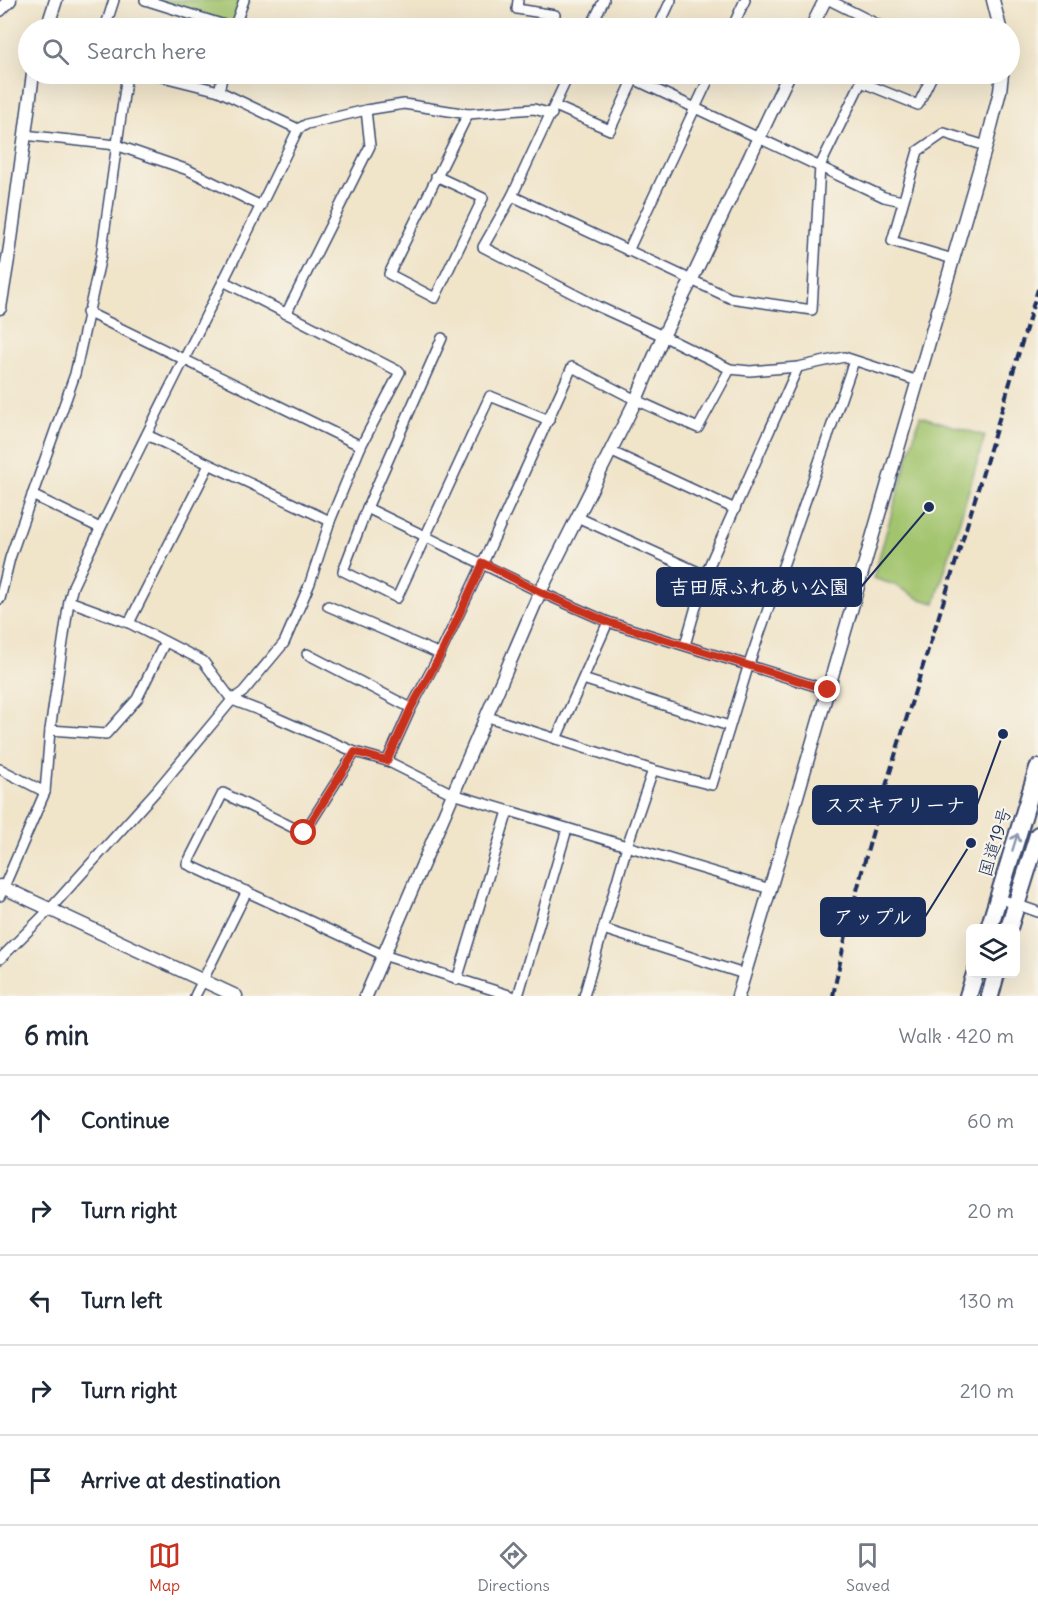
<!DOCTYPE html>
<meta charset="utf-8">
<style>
body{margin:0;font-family:Delius,"Klee One",sans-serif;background:#f2f2f3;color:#1f2937}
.controls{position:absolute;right:18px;bottom:18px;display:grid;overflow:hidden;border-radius:9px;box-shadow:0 6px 24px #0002}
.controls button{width:54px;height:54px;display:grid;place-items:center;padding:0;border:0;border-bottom:2px solid #e0e1e3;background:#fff;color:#1f2937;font:30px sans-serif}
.stop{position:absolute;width:18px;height:18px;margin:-14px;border:4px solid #c8321e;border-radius:50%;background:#fff}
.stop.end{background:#c8321e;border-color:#fff;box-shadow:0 2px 6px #0008}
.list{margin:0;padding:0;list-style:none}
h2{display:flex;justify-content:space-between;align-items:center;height:78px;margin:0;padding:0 24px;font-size:26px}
h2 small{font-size:20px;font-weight:400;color:#747a83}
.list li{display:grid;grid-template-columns:39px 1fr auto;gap:18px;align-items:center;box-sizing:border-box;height:90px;padding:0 24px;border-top:2px solid #e0e1e3}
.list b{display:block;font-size:22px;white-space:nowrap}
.list em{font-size:20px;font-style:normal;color:#747a83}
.icon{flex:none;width:33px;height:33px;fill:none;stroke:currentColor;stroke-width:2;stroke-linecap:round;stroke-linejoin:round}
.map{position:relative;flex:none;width:1038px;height:996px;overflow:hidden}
.search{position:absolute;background:#fff;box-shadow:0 6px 24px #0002;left:18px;right:18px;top:18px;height:66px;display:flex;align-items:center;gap:15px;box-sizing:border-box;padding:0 21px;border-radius:33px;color:#747a83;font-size:22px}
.sheet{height:528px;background:#fff}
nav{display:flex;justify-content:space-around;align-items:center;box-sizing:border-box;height:84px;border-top:2px solid #e0e1e3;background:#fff;font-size:16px;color:#747a83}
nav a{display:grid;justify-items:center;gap:3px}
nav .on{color:#c8321e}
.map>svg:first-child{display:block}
.green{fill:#a2c46d;stroke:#5e7a66;stroke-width:1.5}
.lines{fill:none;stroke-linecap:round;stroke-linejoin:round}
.street-casing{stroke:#3b4a6e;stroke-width:12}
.secondary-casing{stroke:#3b4a6e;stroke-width:15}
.highway-casing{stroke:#3b4a6e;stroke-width:20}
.street{stroke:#fff;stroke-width:9}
.secondary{stroke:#fff;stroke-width:12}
.highway{stroke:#fff;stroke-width:16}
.rail{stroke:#1b2f5e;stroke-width:4;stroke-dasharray:9 4.5;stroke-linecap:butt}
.oneway{stroke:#8d97ae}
.route{stroke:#c8321e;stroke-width:8}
.labels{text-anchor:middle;stroke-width:4.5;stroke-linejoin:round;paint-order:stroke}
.street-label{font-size:18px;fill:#1b2f5e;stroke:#f7f3e8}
.leader{fill:none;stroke:#1b2f5e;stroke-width:2}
.callout-dot{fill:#1b2f5e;stroke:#f7f3e8;stroke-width:2}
.callout{fill:#1b2f5e;stroke:#1b2f5e;stroke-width:2}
.callout-label{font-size:20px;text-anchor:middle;font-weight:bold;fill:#fff}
</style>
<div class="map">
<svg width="1038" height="996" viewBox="0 0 1038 996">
<rect width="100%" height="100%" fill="#f7f3e8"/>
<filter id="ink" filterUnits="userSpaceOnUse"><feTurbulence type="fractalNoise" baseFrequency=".0167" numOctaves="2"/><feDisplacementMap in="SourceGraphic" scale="12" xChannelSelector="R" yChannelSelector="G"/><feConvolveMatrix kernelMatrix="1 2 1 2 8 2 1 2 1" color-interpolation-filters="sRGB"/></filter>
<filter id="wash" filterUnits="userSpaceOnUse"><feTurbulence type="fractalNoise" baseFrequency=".008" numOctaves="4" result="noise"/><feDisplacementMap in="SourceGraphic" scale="24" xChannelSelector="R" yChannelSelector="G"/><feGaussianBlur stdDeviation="1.35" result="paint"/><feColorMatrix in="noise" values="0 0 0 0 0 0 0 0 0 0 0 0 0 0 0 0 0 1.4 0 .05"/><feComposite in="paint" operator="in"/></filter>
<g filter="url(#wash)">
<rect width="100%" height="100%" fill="#f0e4c9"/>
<g class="green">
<path d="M153,0H249L241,20L234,23Z"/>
<path d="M920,416L985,436L935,603L920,599L895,585L873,578Z"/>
</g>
</g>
<g filter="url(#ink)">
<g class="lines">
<defs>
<g id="street">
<path d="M145,0L234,28"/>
<path d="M518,0L517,9L555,15"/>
<path d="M829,0L885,28"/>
<path d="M105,28L114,0"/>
<path d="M234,28L244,0"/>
<path d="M590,28L604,0"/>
<path d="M658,28L671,0"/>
<path d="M732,28L745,0"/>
<path d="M151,74L219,91L298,129"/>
<path d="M569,74L512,196L483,247L597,306L663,336L730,369L750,371L798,367L844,357L918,381"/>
<path d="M623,74L884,197L902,201"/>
<path d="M861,82L918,105L933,74"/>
<path d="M219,91L223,74"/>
<path d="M555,106L610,130L636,74"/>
<path d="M24,135L116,145L188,170L261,206"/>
<path d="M436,176L483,198L435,298L389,274L468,114"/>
<path d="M512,196L730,298L812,310L820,166L865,74"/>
<path d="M628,251L711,74"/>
<path d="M953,259L892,241L918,151L944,133L986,146"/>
<path d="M87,312L361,446"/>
<path d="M286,314L370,146L366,110"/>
<path d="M442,338L367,508L343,571L397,598L490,396L549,420"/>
<path d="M147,435L330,521"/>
<path d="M610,451L735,509"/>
<path d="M32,495L100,528"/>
<path d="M367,508L540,592L608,622L828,690"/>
<path d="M577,517L705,575"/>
<path d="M0,599L10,558L75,374L101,256L127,74"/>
<path d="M69,601L129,623L203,661L232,700L261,711L355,752L387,761L453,794L770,889"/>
<path d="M328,606L440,654"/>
<path d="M129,623L209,465"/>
<path d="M685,645L705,575L798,367"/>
<path d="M307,654L411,708"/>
<path d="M583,679L729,726"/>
<path d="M488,717L653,770L712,785L748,667L854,361"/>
<path d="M50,730L106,734L137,699L165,642"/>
<path d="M556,739L608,622"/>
<path d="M355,752L304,833L223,793L187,864L383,955L512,996"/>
<path d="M387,761L411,708L440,654L483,563L572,367L636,400L698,428L730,369"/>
<path d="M0,769L45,792"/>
<path d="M0,896L45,792L50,730L69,601L73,586C145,432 225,282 298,129L307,124L366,110L404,104L468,114L534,109L552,114"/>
<path d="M998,898L1038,912"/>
<path d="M603,929L744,974"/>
<path d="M0,959L50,909L157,790L232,700L243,692L284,643L310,583L330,521L361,446L400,372L225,282"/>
<path d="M457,980L508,811"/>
<path d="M195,996L247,891"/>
<path d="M518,996L567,829"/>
<path d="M584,996L627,846L653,770"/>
</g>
<g id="secondary">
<path d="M993,0L1000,28"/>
<path d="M0,10L10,0"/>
<path d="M47,28L56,0"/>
<path d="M811,28L825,0"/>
<path d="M0,308L10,247L33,74"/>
<path d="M0,886L236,996"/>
<path d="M366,996L540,592L636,400L663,336L692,279L789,74"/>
<path d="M738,996L770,889L986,146L1000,91L1002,74"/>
</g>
<g id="highway">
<path d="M989,928L1038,768"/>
<path d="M1009,928L1038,835"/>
<path d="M968,996L975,974"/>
<path d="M990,996L996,974"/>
</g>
</defs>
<use href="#street" class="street-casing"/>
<use href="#secondary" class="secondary-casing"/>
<use href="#highway" class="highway-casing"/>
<use href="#street" class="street"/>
<use href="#secondary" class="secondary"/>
<use href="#highway" class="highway"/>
<path class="rail" d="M833,996C859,864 901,735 942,606C975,501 1006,395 1038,289"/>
</g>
<defs><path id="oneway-shaft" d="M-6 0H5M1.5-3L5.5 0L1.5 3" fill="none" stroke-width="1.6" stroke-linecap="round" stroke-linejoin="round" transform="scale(1.5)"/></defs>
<use class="oneway" href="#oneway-shaft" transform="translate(1015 842) rotate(-73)"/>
</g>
<g class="lines" filter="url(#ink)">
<path class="route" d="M304,833L355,752L387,761L411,708L441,654L483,563L540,592L608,622L828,690"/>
</g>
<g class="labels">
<g class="street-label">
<text transform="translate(995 842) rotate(-73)" y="6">国道19号</text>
</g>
</g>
<path class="leader" d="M929 507L861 587M1003 734L977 805M971 843L925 917"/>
<g class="callout-dot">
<circle cx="929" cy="507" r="6"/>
<circle cx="1003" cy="734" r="6"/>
<circle cx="971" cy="843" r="6"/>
</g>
<g class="callout">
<rect x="657" y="568" width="204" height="38" rx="6"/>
<rect x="813" y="786" width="164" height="38" rx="6"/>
<rect x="821" y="898" width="104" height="38" rx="6"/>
</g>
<g class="callout-label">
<text x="759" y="594">吉田原ふれあい公園</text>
<text x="895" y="812">スズキアリーナ</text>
<text x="873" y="924">アップル</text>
</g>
</svg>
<div class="controls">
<button><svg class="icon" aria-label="layers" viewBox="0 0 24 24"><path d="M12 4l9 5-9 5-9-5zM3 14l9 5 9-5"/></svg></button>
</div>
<div class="stop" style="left:304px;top:833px"></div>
<div class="stop end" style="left:828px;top:690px"></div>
<div class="search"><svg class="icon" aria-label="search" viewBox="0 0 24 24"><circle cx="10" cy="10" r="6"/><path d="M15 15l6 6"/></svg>Search here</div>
</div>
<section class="sheet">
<h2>6 min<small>Walk · 420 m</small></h2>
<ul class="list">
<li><svg class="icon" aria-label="ahead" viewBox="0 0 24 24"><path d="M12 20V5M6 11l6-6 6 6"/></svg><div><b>Continue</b></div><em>60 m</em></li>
<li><svg class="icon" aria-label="right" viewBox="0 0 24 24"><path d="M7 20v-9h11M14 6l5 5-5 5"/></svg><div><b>Turn right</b></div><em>20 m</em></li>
<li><svg class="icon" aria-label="left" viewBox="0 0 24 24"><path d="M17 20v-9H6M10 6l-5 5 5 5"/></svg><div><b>Turn left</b></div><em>130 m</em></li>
<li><svg class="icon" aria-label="right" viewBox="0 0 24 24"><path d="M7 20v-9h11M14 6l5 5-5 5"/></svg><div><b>Turn right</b></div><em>210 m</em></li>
<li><svg class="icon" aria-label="arrive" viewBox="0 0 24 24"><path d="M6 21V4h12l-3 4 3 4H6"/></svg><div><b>Arrive at destination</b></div></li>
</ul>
</section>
<nav>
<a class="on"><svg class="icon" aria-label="map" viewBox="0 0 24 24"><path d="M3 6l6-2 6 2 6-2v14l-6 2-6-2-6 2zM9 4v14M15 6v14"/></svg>Map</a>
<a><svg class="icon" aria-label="directions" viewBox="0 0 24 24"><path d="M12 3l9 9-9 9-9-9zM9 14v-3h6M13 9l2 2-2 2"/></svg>Directions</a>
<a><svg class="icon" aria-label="saved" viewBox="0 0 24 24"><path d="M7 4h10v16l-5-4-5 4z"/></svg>Saved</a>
</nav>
